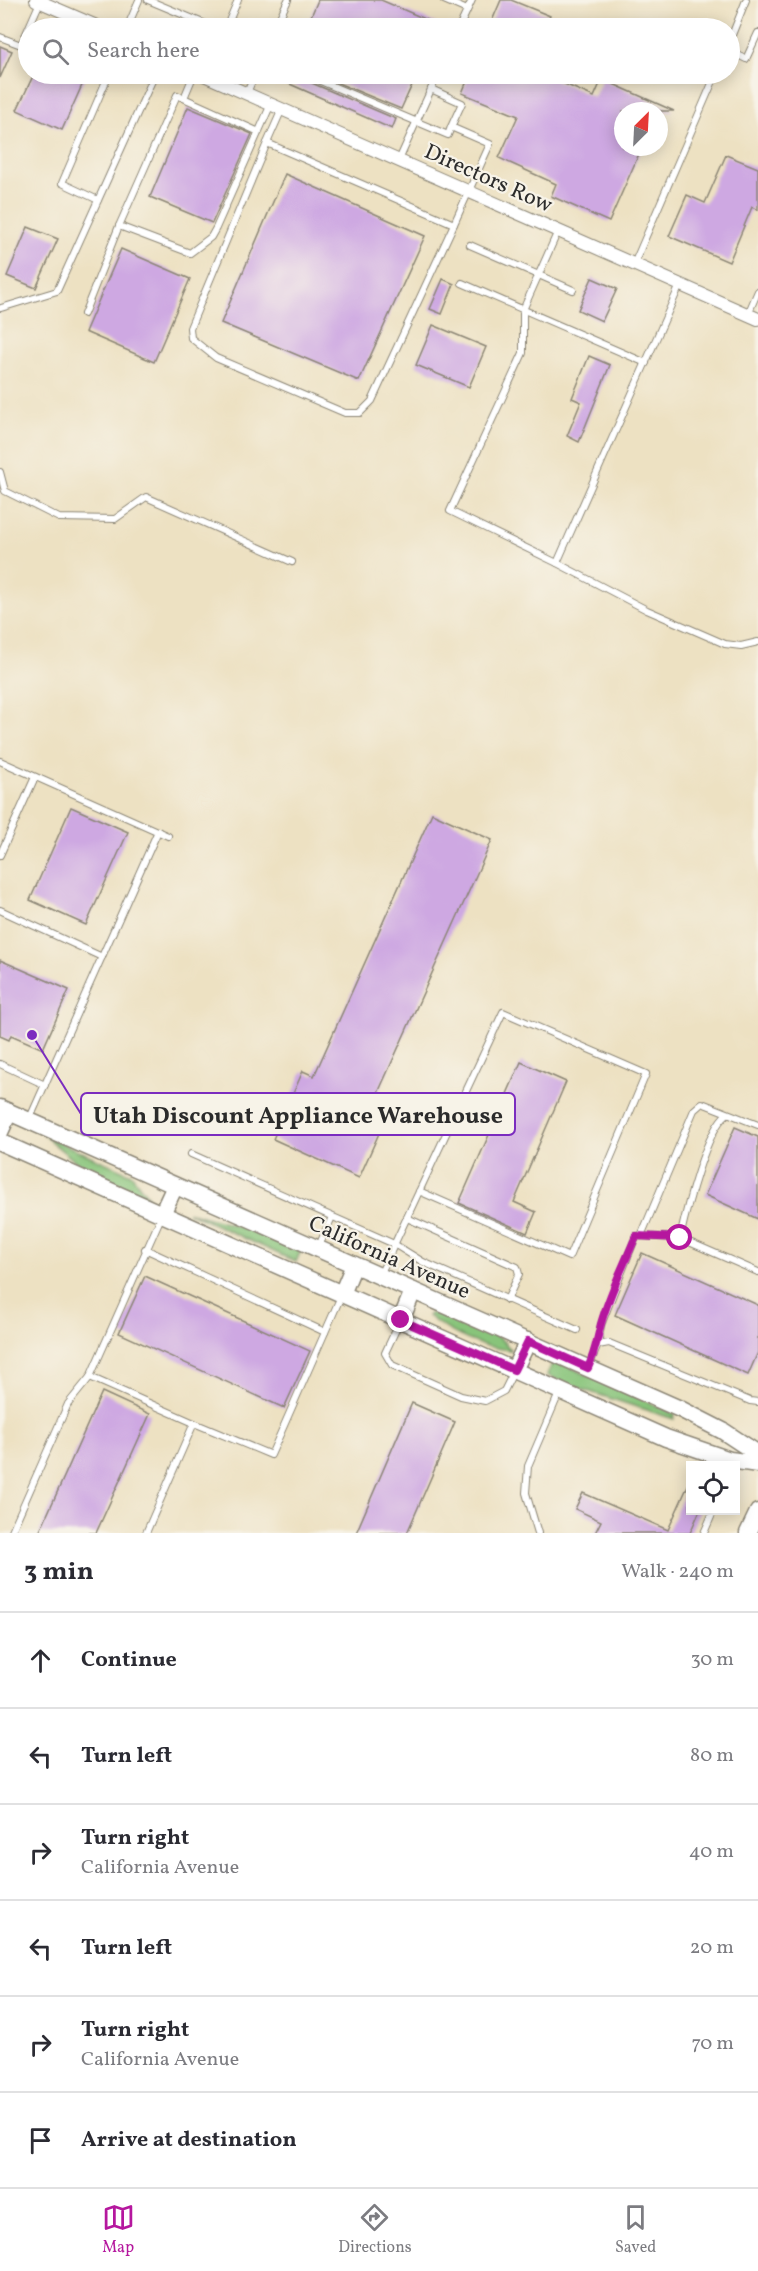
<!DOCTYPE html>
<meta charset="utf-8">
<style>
body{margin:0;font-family:Vollkorn,serif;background:#f7f7f7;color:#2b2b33}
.controls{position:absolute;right:18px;bottom:18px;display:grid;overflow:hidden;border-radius:0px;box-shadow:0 3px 15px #0003}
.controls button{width:54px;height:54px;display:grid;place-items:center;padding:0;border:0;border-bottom:2px solid #e1e1e2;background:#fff;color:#2b2b33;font:30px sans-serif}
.compass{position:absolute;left:614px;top:102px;width:54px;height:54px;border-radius:50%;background:#fff;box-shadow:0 3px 15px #0003;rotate:24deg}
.stop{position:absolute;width:18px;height:18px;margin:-14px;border:4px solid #b5179e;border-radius:50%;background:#fff}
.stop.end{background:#b5179e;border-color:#fff;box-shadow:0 2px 6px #0008}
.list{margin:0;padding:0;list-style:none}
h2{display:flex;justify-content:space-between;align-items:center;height:78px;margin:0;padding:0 24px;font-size:26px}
h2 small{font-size:20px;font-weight:400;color:#7c7c81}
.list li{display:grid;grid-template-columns:39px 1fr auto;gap:18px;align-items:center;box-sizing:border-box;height:96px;padding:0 24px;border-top:2px solid #e1e1e2}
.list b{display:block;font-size:22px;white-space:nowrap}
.list p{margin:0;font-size:20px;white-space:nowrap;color:#7c7c81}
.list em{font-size:20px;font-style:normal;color:#7c7c81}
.icon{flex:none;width:33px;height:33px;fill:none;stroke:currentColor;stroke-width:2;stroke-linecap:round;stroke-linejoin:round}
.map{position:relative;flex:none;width:758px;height:1533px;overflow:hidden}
.search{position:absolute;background:#fff;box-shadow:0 3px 15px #0003;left:18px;right:18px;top:18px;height:66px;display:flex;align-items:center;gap:15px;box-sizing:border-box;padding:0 21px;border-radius:33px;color:#7c7c81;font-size:22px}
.sheet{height:654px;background:#fff}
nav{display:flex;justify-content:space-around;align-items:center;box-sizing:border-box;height:84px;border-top:2px solid #e1e1e2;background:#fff;font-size:16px;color:#7c7c81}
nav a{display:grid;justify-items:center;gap:3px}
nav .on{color:#b5179e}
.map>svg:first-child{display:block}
.green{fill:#88c47a;stroke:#5a7852;stroke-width:1.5}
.building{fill:#cea8e2}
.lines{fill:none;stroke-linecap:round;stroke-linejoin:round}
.service-casing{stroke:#8c8676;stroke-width:8}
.minor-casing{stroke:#8c8676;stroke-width:14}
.secondary-casing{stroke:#8c8676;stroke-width:19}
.service{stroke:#fff;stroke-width:6}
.minor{stroke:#fff;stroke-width:12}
.secondary{stroke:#fff;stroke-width:16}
.route{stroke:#b5179e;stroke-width:8}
.labels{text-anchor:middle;stroke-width:4.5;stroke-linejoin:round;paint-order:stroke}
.street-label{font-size:22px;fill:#2b2b2b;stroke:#f7f3e8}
.leader{fill:none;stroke:#7b2cbf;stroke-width:2}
.callout-dot{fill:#7b2cbf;stroke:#f7f3e8;stroke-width:2}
.callout{fill:#f7f3e8;stroke:#7b2cbf;stroke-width:2}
.callout-label{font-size:24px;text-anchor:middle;font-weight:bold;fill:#2b2b2b}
</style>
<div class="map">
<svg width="758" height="1533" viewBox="0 0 758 1533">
<rect width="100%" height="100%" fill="#f7f3e8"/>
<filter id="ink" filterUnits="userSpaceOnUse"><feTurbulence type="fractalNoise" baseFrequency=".0167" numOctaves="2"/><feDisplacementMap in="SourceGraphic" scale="12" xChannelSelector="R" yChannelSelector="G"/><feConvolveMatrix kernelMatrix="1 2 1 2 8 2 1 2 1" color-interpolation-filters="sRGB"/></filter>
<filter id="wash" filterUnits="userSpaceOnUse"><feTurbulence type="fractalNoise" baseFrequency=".008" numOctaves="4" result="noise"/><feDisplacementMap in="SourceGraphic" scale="24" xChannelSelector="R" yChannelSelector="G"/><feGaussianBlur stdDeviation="1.35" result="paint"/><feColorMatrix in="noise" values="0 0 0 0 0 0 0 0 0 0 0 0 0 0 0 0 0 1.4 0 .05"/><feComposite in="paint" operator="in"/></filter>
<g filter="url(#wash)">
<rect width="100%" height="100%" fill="#ede1c2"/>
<g class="green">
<path d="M43,1135L131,1174L148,1197L85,1169Z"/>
<path d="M188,1212L270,1236L301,1250L296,1262Z"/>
<path d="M430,1313C457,1318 494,1327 511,1350C479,1347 454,1336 428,1316Z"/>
<path d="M554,1360L675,1414L674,1419L566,1384L547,1375Z"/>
</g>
<g id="blocks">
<g class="building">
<path d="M318,0H381L446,28H306Z"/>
<path d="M501,0H511L550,16L545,28H489Z"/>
<path d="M0,46L12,51L0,78Z"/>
<path d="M34,74H87L62,130L17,110Z"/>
<path d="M286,74H299L302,79L396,119L392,129L283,81Z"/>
<path d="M316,74H417L401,109Z"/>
<path d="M470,74H542L594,97L602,79L674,111H623V147H642L609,222L551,196L556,184L499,158L518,116L462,93Z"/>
<path d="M188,107L252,134L212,223L150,197Z"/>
<path d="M726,155L758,168V210L752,207L729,262L669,236L687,195L705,203Z"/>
<path d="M285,174L425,236L359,381L221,323Z"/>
<path d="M28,227L58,239L36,288L7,276Z"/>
<path d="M121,249L190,279L154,362L85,332Z"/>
<path d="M592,278L617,289L602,321L578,310Z"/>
<path d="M443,279L454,284L442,314L430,309Z"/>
<path d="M433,325L486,347L469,387L416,365Z"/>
<path d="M589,356L610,365L579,442L567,436L581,402L572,398Z"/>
<path d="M71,807L128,832L86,925L30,900Z"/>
<path d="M432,813L492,840L373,1104L389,1111L359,1178L273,1139L303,1071L314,1076Z"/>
<path d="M0,960L69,990L43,1049L11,1035L9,1040L0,1036Z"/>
<path d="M521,1062L566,1082L514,1202L536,1212L527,1233L459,1203Z"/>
<path d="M735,1127L758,1137V1219L705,1195Z"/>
<path d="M642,1253L758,1305V1352L748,1375L615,1315Z"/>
<path d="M145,1276L310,1351L284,1408L119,1333Z"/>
<path d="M102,1392L150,1414L96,1533H39Z"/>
<path d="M412,1403L455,1422L407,1533H356Z"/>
<path d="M690,1481V1510H700L690,1533H595L601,1521L575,1509L583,1493L668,1530Z"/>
</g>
</g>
</g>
<g filter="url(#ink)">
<use href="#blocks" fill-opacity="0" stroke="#8c8676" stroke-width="1.5"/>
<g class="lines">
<defs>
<g id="service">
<path d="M148,0L215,28"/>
<path d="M444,0L467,10"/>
<path d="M127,28L139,0"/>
<path d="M226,28L238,0"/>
<path d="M275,28L288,0"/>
<path d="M459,28L472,0"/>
<path d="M0,37L21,45L40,2"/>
<path d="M730,40L746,0"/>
<path d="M730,51L746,59L758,33"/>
<path d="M139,74L152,80"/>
<path d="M304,74L448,135L451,127"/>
<path d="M247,93L255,74"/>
<path d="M184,98L194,74"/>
<path d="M282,109L267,143L454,224L490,144L451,127L462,103L431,89"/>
<path d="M259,132L177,95L119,226L190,253L211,237L216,228L271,104"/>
<path d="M267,143L190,328L191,338L216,358L345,413H360L372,401L454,224"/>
<path d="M399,160L438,74"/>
<path d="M98,200L62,183L109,74"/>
<path d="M470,245L573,290"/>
<path d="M634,264L716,74"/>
<path d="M462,283L646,363"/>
<path d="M680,285L557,563L647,610L725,644L741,646L758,642"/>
<path d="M1,308L57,291L155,74"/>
<path d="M84,314L119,226"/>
<path d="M748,314L758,291"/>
<path d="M0,472L5,491L59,518L115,519L146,497L292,562"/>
<path d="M557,563L450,511L523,353V310L558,231"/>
<path d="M0,761L168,836"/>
<path d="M0,855L35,777"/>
<path d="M0,910L102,957"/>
<path d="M0,1064L45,1085"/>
<path d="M30,1118L158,831"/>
<path d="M191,1154L394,1244L423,1262L577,1330"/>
<path d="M407,1218L517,1267L519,1274L507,1300"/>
<path d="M641,1236L694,1110L702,1103L758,1125"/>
<path d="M680,1238C686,1211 706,1129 727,1114"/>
<path d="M318,1248L332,1217"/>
<path d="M145,1249L325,1332"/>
<path d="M380,1275L503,1012L646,1074L569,1257L419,1191"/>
<path d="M400,1321L385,1353L392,1365L461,1396L485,1401L504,1391L514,1371"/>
<path d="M598,1345L601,1325L636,1236L680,1238L758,1272"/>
<path d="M589,1366L598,1345L609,1343L750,1401L758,1402"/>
<path d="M90,1377L194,1423"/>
<path d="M11,1533L68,1404L90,1377L162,1215"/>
<path d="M146,1533L194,1423L271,1455L341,1296"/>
<path d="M538,1533L526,1493L528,1466L560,1391"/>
<path d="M704,1533L714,1510"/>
</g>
<g id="minor">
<path d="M36,0L101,28"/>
<path d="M202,74L758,319"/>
</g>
<g id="secondary">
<path d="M0,1108L680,1409L723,1431L758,1454"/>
<path d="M0,1132L9,1112"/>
<path d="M0,1142L666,1438L730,1460L758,1464"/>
<path d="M162,1214L175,1186"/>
<path d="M342,1294L354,1265"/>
<path d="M401,1320L413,1291"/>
<path d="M514,1370L528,1341"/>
<path d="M748,1533L758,1512"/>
</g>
</defs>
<use href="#service" class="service-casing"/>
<use href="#minor" class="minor-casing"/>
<use href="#secondary" class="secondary-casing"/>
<use href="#service" class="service"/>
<use href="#minor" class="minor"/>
<use href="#secondary" class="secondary"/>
</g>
</g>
<g class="lines" filter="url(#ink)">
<path class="route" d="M401,1320L514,1370L528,1341L588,1368C595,1353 597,1339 601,1324C609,1294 624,1265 636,1236L680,1238"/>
</g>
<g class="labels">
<g class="street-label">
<text transform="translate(489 177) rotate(24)" y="8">Directors Row</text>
<text transform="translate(390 1256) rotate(24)" y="8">California Avenue</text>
</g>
</g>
<path class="leader" d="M32 1035L81 1114"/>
<circle class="callout-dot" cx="32" cy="1035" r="6"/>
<rect class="callout" x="81" y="1093" width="434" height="42" rx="6"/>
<g class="callout-label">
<text x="298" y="1123">Utah Discount Appliance Warehouse</text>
</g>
</svg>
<div class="controls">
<button><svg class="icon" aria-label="locate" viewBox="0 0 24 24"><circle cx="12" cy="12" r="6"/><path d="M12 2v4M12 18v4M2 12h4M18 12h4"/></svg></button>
</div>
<svg class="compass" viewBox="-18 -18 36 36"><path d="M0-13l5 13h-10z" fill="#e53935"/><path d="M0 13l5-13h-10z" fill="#7c7c81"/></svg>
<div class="stop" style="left:680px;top:1238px"></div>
<div class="stop end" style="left:401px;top:1320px"></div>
<div class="search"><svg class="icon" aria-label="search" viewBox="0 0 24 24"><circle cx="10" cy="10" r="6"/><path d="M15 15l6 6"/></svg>Search here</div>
</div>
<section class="sheet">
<h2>3 min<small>Walk · 240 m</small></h2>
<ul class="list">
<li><svg class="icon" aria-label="ahead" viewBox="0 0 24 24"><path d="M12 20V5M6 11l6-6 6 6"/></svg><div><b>Continue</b></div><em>30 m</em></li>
<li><svg class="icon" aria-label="left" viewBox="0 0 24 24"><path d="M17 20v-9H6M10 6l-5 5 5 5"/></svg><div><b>Turn left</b></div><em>80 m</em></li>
<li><svg class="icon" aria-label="right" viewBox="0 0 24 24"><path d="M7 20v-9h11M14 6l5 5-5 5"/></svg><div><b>Turn right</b><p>California Avenue</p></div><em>40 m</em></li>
<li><svg class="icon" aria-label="left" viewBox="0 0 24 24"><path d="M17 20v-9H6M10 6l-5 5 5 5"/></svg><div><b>Turn left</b></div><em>20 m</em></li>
<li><svg class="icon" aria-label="right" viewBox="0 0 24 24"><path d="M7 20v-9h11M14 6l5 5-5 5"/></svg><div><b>Turn right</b><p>California Avenue</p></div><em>70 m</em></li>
<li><svg class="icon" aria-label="arrive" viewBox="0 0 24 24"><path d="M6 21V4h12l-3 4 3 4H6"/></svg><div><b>Arrive at destination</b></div></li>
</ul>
</section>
<nav>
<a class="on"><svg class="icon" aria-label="map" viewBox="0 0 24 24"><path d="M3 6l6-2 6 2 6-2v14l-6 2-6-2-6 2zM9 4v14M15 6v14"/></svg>Map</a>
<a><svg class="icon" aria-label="directions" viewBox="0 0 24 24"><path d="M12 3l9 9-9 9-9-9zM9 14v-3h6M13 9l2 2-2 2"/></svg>Directions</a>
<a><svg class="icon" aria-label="saved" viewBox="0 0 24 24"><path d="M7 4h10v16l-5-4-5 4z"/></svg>Saved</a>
</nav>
